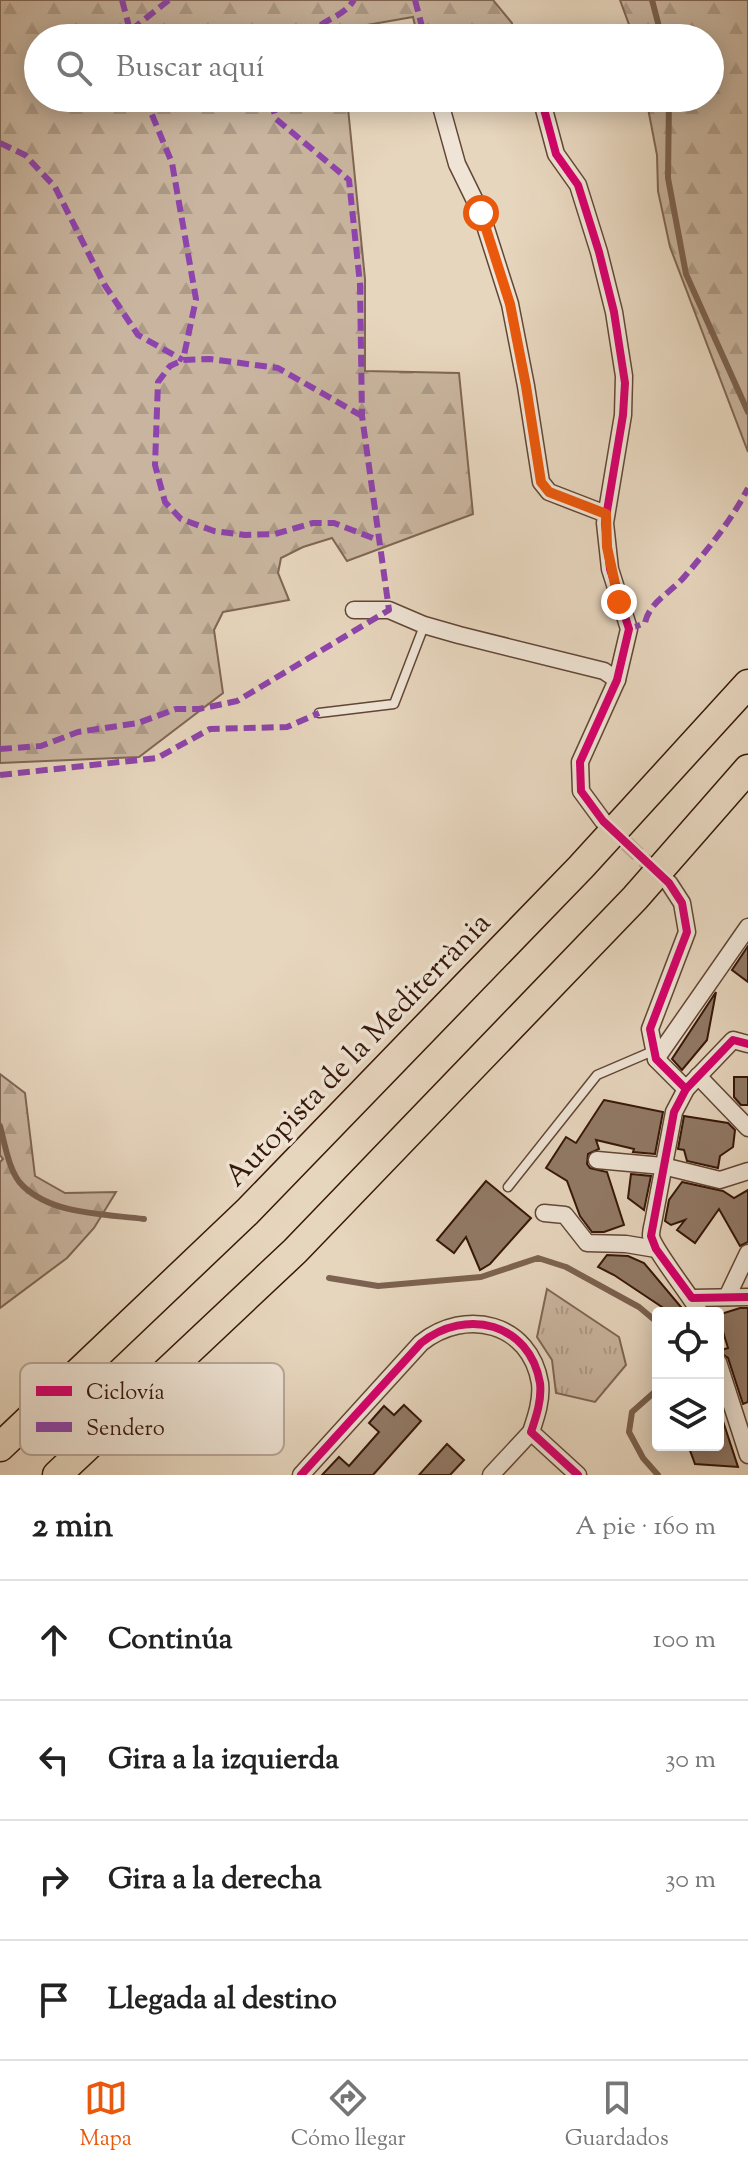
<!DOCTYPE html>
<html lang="es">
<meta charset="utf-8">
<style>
body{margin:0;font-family:"Sorts Mill Goudy",serif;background:#f2f2f2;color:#222}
.controls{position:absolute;right:24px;bottom:24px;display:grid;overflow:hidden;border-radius:8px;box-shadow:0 4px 20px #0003}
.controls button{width:72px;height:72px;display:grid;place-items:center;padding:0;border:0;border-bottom:2px solid #e0e0e0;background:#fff;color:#222;font:40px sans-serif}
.stop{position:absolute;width:24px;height:24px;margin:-18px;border:6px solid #ea580c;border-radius:50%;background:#fff}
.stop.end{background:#ea580c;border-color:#fff;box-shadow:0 2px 8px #0008}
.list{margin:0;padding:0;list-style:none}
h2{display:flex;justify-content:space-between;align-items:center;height:104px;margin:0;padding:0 32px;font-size:34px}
h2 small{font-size:26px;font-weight:400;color:#767676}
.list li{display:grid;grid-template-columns:52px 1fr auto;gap:24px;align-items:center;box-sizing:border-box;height:120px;padding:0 32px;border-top:2px solid #e0e0e0}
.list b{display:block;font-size:30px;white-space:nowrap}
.list em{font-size:26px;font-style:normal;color:#767676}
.icon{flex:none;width:44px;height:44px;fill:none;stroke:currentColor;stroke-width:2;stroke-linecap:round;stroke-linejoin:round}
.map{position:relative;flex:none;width:748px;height:1475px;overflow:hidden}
.search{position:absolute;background:#fff;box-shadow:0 4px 20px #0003;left:24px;right:24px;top:24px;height:88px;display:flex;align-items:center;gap:20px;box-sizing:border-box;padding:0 28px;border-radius:44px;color:#767676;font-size:30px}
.sheet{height:584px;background:#fff}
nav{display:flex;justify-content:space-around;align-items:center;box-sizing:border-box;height:112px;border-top:2px solid #e0e0e0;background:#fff;font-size:22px;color:#767676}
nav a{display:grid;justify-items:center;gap:4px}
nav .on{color:#ea580c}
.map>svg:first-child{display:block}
.forest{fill:url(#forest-firs);stroke:#806654;stroke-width:2}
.park{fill:url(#park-tufts);stroke:#806654;stroke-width:2}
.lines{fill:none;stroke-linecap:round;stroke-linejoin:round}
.stream{stroke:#7c6250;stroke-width:6}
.building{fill:#927a67;stroke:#361608;stroke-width:2}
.street-tunnel{stroke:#c4b09a;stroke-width:16;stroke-dasharray:16 8;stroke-linecap:butt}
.lane-casing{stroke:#624636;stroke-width:11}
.street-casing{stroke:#624636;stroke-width:19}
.highway-casing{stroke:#361608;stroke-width:31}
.lane{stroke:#efe4d5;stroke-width:8}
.street{stroke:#efe4d5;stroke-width:16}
.highway{stroke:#e7d6be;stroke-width:28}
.quiet{stroke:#8e44ad;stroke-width:6;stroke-dasharray:12 6;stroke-linecap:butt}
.cycleway-casing{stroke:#efe4d5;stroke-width:13}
.cycleway{stroke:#d6006c;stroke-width:8}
.route{stroke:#ea580c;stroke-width:10}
.labels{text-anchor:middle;stroke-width:7;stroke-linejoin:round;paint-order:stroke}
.street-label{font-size:30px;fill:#361608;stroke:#efe4d5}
.key{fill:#efe4d5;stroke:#b8a698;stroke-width:2}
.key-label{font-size:22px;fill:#361608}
</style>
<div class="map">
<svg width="748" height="1475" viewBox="0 0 748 1475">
<defs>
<pattern id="forest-firs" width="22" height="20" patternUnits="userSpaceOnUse" patternTransform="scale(2)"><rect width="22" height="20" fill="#c9b59f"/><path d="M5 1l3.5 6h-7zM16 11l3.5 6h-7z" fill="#ad9b87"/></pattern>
<pattern id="park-tufts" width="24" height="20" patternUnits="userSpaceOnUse" patternTransform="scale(2)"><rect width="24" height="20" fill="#c9b59f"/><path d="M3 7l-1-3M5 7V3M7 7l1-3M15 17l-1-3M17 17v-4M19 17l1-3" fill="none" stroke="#ad9b87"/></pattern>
</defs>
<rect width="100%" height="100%" fill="#e7d6be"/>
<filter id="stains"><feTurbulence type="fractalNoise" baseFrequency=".0025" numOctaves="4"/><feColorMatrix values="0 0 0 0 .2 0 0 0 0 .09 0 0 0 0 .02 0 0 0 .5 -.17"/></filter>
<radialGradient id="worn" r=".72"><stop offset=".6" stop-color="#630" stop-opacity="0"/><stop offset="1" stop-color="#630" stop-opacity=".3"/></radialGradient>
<g class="forest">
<path d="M0,0H493L512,23V38H418L413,17L338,30L339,38H38V98H347L365,279V371L459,373L473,514L347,561L332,538L303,547L281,558L278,573L289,600L223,612L214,630L223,693L139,757L0,763Z"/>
<path d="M620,0H748V452L670,247L658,191L657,155L646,98H710V38H634Z"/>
<path d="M0,1074L25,1093L35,1176L65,1193L116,1192L94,1228L67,1258L0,1308V1162L3,1159L0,1155Z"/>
</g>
<path class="park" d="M547,1289L619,1337L626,1365L595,1402L556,1393L552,1360L537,1337Z"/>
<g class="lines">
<g class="stream">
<path d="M652,0L662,38"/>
<path d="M669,98L668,178L686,274L748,412"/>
<path d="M0,1126C5,1144 9,1173 23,1186C53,1215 105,1214 144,1219"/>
<path d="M329,1278L378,1286L481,1277L538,1258L566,1267L639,1307L658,1323"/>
<path d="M658,1389L632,1412L629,1432L643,1458L658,1475"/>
</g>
</g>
<g class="building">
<path d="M748,946V982L732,970Z"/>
<path d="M716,992L707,1040L682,1070L672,1059Z"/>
<path d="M734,1077H748V1105H741L734,1097Z"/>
<path d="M604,1100L663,1112L655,1154L633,1152L634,1149L596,1140L599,1149L588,1154L587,1164L590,1168L607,1172L624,1225L604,1232H592L580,1216L567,1181L546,1168L566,1137L576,1143Z"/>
<path d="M684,1116L728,1123L735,1130L733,1147L720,1156L718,1168L687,1161L684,1150L678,1149Z"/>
<path d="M631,1174L651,1176L644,1210L628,1198Z"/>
<path d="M486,1181L531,1218L490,1264L480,1270L466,1237L454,1253L437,1240Z"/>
<path d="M682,1182L723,1191L734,1198L748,1190V1242L740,1246L719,1209L695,1243L677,1230L685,1220L671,1225L665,1221L669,1200Z"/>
<path d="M607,1255L628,1256L644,1263L686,1313H671L614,1275L598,1267Z"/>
<path d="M740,1308H748V1402L743,1404L728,1358L718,1351L728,1348L718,1315Z"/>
<path d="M404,1405L421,1421L373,1475H322L339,1457L349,1466L379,1432L369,1423L384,1406L394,1415Z"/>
<path d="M721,1415L738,1467L695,1464L688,1445H718V1416Z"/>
<path d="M447,1444L464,1460L450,1475H419Z"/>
</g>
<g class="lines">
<path class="street-tunnel" d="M609,827L662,877"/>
<defs>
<g id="lane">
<path d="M319,713L394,704L424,626"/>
<path d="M508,1187L597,1075L653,1051"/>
</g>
<g id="street">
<path d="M541,98L556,154L578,185L599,252L614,312L624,376L623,415L605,523L610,569L629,629L617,680L580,762L581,791L603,821"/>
<path d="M442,110L457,164L481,213L510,304L526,386L541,482L549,492L606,514"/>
<path d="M354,610H389L424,625L459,635L604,671L617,680"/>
<path d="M669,883L682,903L687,932L650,1029L656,1059L686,1089"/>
<path d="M656,1059L748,927"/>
<path d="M698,1076L748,1128"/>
<path d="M597,1160L663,1166L720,1180L748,1171"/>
<path d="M544,1213L565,1215L587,1243L626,1244L656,1249"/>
<path d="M727,1297L748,1253"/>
<path d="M692,1298L748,1297"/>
<path d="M700,1313C691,1296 653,1249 651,1236C651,1231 652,1227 653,1223L674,1112L686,1089L733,1040L748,1044"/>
<path d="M718,1362L748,1455"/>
<path d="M301,1475L421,1343C466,1307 530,1323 540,1383C542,1400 536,1417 531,1432L578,1475"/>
<path d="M491,1475L531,1432"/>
</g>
<g id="highway">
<path d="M0,1447L247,1212L581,867L748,684"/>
<path d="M57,1475L295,1251L635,898L748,769"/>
</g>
</defs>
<use href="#lane" class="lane-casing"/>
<use href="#street" class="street-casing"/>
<use href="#highway" class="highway-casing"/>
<use href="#lane" class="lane"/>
<use href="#street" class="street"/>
<use href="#highway" class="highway"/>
<g class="quiet">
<path d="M122,0L132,38"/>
<path d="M415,0L425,38"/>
<path d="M131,30L169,0"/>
<path d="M308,38C323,17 342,19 354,0"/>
<path d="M145,98L172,163L196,299L183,360"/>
<path d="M241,98C253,107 267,110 279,98"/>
<path d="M439,98L442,110"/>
<path d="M0,143L25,155L55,187L104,284L138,335L183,360"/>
<path d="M362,416L278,368L210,359L183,360L170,366L158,382L155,465L165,502L181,519L214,531L245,535L275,534L313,523H334L378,540"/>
<path d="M629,629L645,623C649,602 672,592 685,576C709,548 731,521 748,488"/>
<path d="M0,749L41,746L78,732L138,723L176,709H199L237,701L389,610L362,416L360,284L349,180L276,119L272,104"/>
<path d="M0,775L157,758L210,729L287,727L319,713"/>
</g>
<defs>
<g id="cycleway">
<path d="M541,98L556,154L578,185L599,252L614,312L625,383L623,415L605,523L610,569L629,629L617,680L580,762L581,791L603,821L669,883L682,903L687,932L650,1029L656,1059L686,1089"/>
<path d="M748,1044L733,1040L686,1089L674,1112L651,1236L656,1249L692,1298L748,1297"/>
<path d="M301,1475L421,1343C466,1307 530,1323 540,1383C542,1400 536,1417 531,1432L578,1475"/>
</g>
</defs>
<use href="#cycleway" class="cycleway-casing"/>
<use href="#cycleway" class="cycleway"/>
</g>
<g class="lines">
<path class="route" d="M481,213L510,304L526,386L541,482L549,492L606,514L607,547L619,602"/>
</g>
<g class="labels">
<g class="street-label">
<text transform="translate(357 1049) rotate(-46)" y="10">Autopista de la Mediterrània</text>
</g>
</g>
<rect x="20" y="1363" width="264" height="92" rx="12" class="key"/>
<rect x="36" y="1386" width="36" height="10" fill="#d6006c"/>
<rect x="36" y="1422" width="36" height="10" fill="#8e44ad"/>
<g class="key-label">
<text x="86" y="1399">Ciclovía</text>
<text x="86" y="1435">Sendero</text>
</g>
<rect width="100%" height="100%" filter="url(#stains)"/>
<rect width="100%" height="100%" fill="url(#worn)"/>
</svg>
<div class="controls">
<button><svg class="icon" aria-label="locate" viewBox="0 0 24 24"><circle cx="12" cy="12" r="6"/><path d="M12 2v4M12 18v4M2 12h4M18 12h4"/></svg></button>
<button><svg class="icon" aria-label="layers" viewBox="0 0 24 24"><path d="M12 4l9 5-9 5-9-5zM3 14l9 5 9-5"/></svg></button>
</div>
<div class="stop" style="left:481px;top:213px"></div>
<div class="stop end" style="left:619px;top:602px"></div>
<div class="search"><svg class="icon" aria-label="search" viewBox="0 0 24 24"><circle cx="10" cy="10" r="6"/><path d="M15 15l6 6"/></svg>Buscar aquí</div>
</div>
<section class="sheet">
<h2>2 min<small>A pie · 160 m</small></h2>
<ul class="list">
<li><svg class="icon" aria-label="ahead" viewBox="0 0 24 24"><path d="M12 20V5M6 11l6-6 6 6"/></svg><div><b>Continúa</b></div><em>100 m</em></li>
<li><svg class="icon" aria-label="left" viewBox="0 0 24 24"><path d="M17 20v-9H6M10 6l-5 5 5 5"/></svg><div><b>Gira a la izquierda</b></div><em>30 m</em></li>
<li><svg class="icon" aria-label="right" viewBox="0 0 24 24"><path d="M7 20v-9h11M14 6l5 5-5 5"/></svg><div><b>Gira a la derecha</b></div><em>30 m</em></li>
<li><svg class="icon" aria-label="arrive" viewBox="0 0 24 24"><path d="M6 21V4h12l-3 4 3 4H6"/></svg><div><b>Llegada al destino</b></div></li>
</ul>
</section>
<nav>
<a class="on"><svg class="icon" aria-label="map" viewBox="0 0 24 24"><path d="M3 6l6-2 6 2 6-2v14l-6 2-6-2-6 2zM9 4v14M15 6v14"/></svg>Mapa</a>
<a><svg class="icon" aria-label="directions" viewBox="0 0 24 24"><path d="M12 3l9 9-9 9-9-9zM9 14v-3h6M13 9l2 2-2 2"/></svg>Cómo llegar</a>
<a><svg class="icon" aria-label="saved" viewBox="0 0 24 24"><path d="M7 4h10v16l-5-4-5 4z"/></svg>Guardados</a>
</nav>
